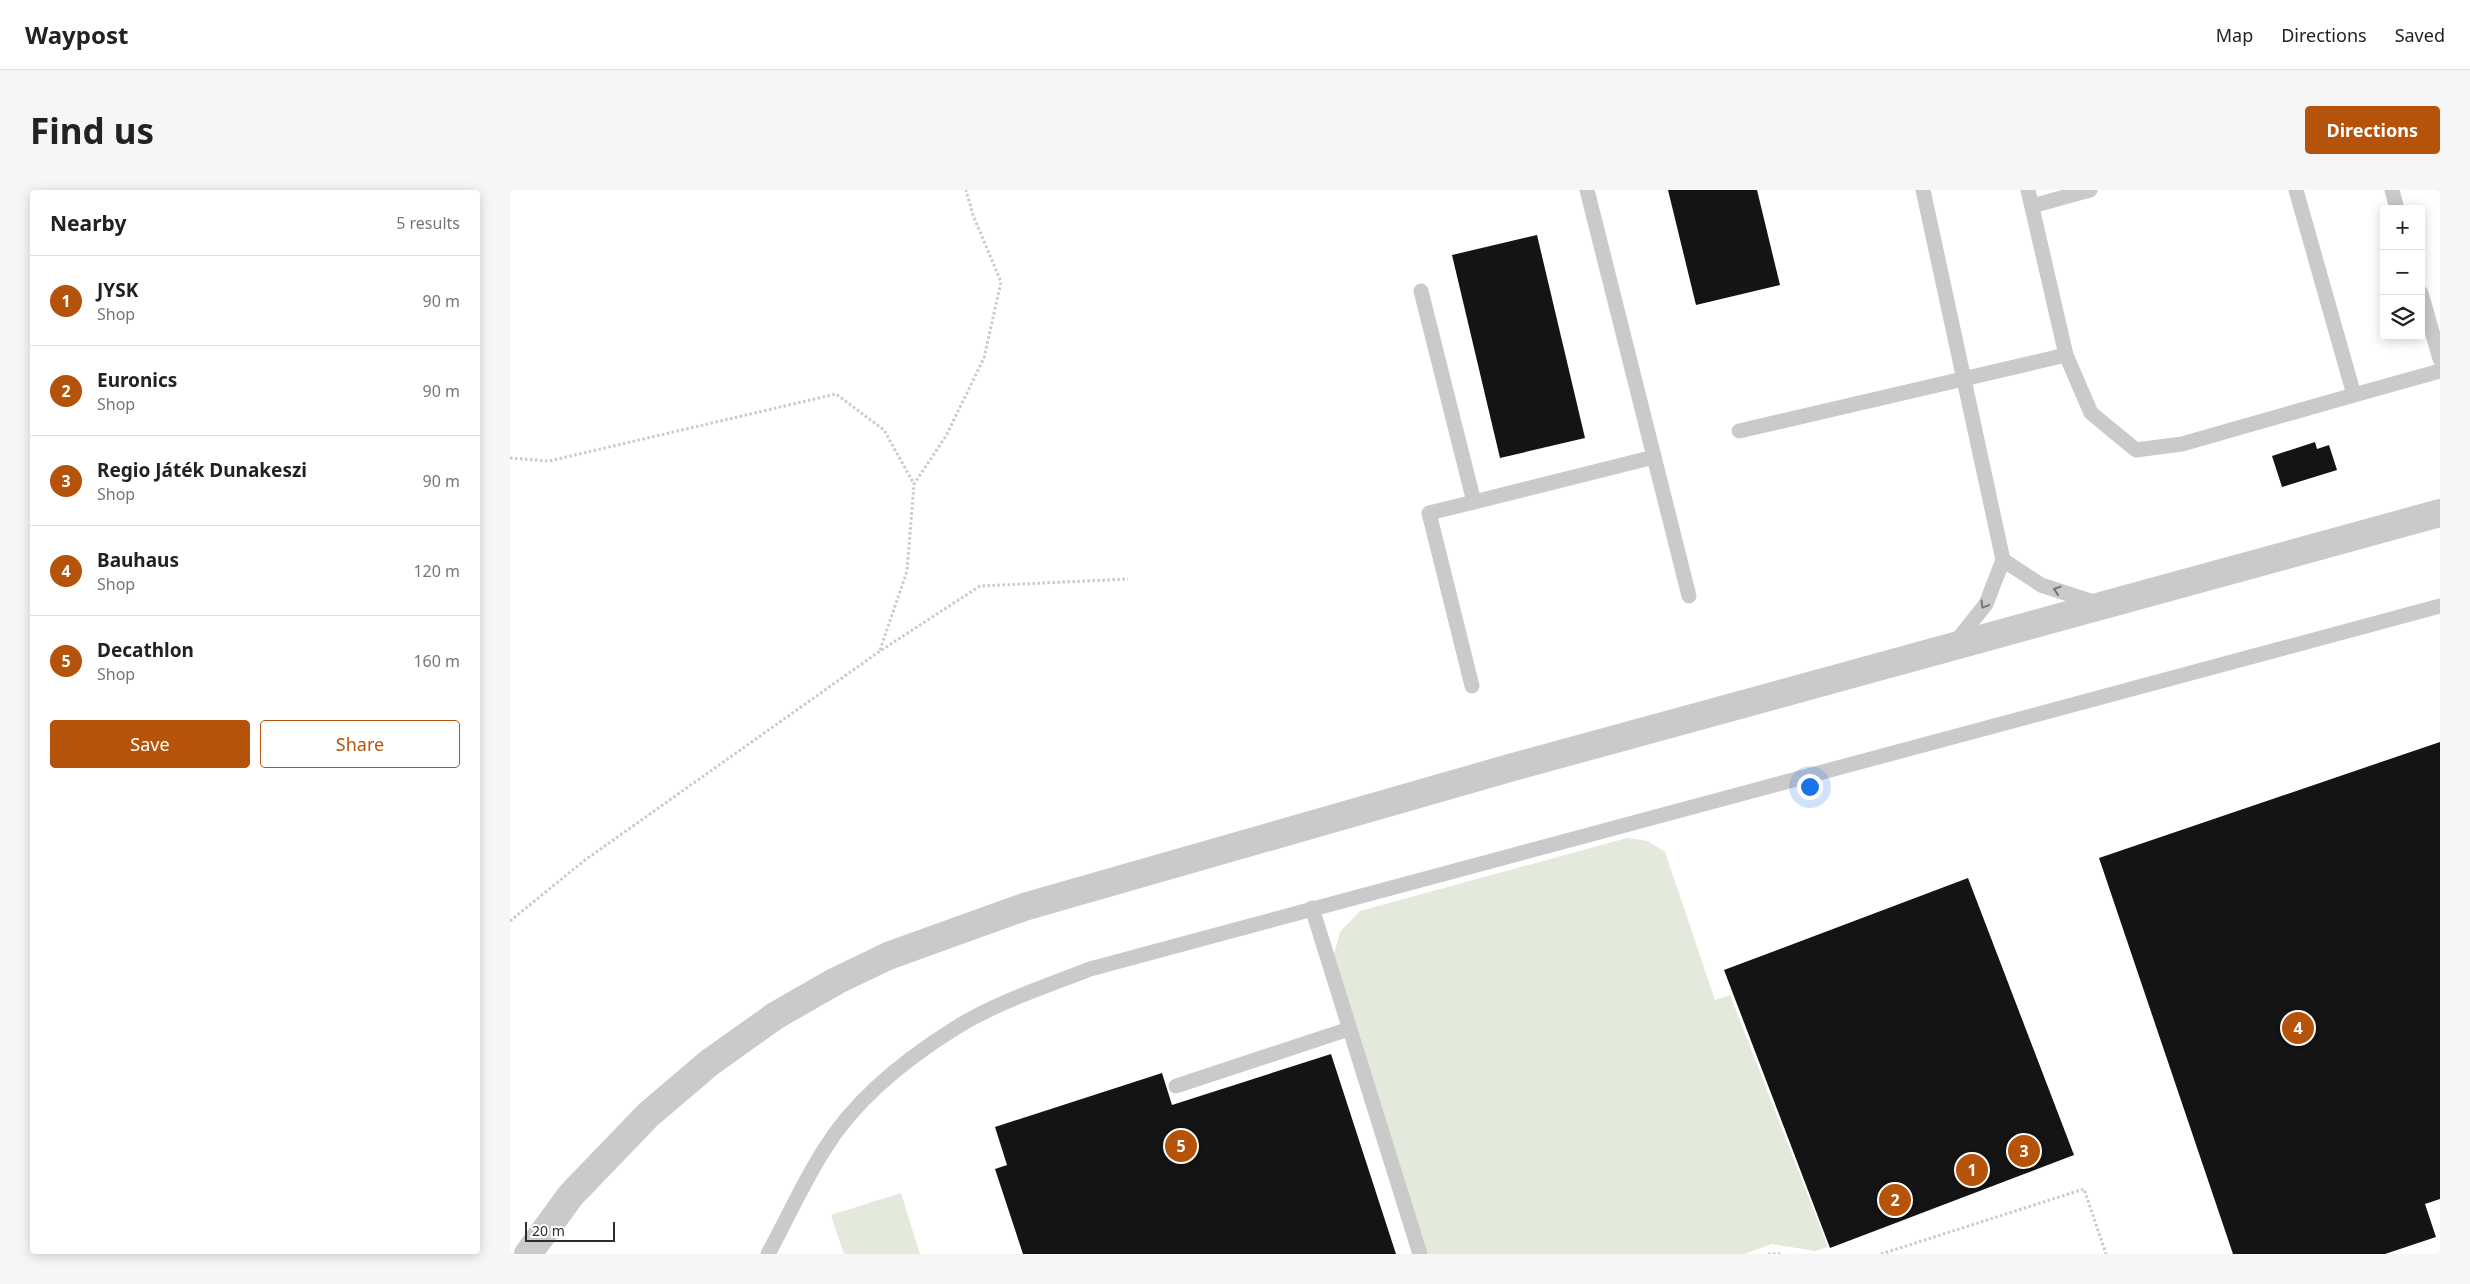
<!DOCTYPE html>
<meta charset="utf-8">
<style>
body{margin:0;font-family:"Noto Sans",sans-serif;background:#f6f6f6;color:#222}
.controls{position:absolute;right:15px;top:15px;display:grid;overflow:hidden;border-radius:5px;box-shadow:0 2px 12px #0003}
.controls button{width:45px;height:45px;display:grid;place-items:center;padding:0;border:0;border-bottom:1px solid #e0e0e0;background:#fff;color:#222;font:25px sans-serif}
.scale{position:absolute;left:15px;bottom:12px;width:90px;box-sizing:border-box;padding-left:5px;border:2px solid #2d2d2d;border-top:0;font-size:14px;line-height:18px;white-space:nowrap;color:#2d2d2d;-webkit-text-stroke:4px #fff;paint-order:stroke}
.you{position:absolute;left:1299px;top:596px;width:18px;height:18px;margin:-12px;border:4px solid #fff;border-radius:50%;background:#1a73e8;box-shadow:0 0 0 8px #1a73e833}
.badge{display:grid;place-items:center;width:32px;height:32px;border-radius:50%;background:#b45309;color:#fff;font-size:16px;font-weight:700}
.pin{position:absolute;translate:-50% -50%;border:2px solid #fff;box-shadow:0 1px 5px #0006}
.list{margin:0;padding:0;list-style:none}
h2{display:flex;justify-content:space-between;align-items:center;height:65px;margin:0;padding:0 20px;font-size:21px}
h2 small{font-size:16px;font-weight:400;color:#767676}
.list li{display:grid;grid-template-columns:32px 1fr auto;gap:15px;align-items:center;box-sizing:border-box;height:90px;padding:0 20px;border-top:1px solid #e0e0e0}
.list b{display:block;font-size:19px;white-space:nowrap}
.list p{margin:0;font-size:16px;white-space:nowrap;color:#767676}
.list em{font-size:16px;font-style:normal;color:#767676}
.actions{display:flex;gap:10px;padding:15px 20px}
.actions a{flex:1;padding:11px 0;border:1px solid #b45309;border-radius:5px;text-align:center;font-size:18px;color:#b45309}
.actions .main{background:#b45309;color:#fff}
.icon{flex:none;width:28px;height:28px;fill:none;stroke:currentColor;stroke-width:2;stroke-linecap:round;stroke-linejoin:round}
.map{position:relative;flex:none;width:1930px;height:1064px;overflow:hidden;border-radius:5px}
header{display:flex;align-items:center;gap:30px;box-sizing:border-box;height:70px;padding:0 25px;background:#fff;border-bottom:1px solid #e0e0e0}
header strong{font-size:24px}
nav{display:flex;gap:28px;margin-inline-start:auto;font-size:18px}
.intro{display:flex;align-items:center;justify-content:space-between;box-sizing:border-box;height:120px;padding:0 30px}
h1{margin:0;font-size:35px}
.button{padding:12px 22px;border-radius:5px;background:#b45309;color:#fff;font-size:18px;font-weight:700}
main{display:flex;gap:30px;padding:0 30px}
aside{flex:1;background:#fff;border-radius:5px;box-shadow:0 2px 12px #0003}
.map>svg:first-child{display:block}
.green{fill:#e3eadb}
.building{fill:#141414}
.lines{fill:none;stroke-linecap:round;stroke-linejoin:round}
.path{stroke:#cacaca;stroke-width:3;stroke-dasharray:2.5 2.5;stroke-linecap:butt}
.service{stroke:#cacaca;stroke-width:15}
.minor{stroke:#cacaca;stroke-width:28}
.oneway{stroke:#747474}
</style>
<header>
<strong>Waypost</strong>
<nav><a>Map</a><a>Directions</a><a>Saved</a></nav>
</header>
<div class="intro"><h1>Find us</h1><a class="button">Directions</a></div>
<main>
<aside>
<h2>Nearby<small>5 results</small></h2>
<ul class="list">
<li><span class="badge">1</span><div><b>JYSK</b><p>Shop</p></div><em>90 m</em></li>
<li><span class="badge">2</span><div><b>Euronics</b><p>Shop</p></div><em>90 m</em></li>
<li><span class="badge">3</span><div><b>Regio Játék Dunakeszi</b><p>Shop</p></div><em>90 m</em></li>
<li><span class="badge">4</span><div><b>Bauhaus</b><p>Shop</p></div><em>120 m</em></li>
<li><span class="badge">5</span><div><b>Decathlon</b><p>Shop</p></div><em>160 m</em></li>
</ul>
<div class="actions"><a class="main">Save</a><a>Share</a></div>
</aside>
<div class="map">
<svg width="1930" height="1064" viewBox="0 0 1930 1064">
<rect width="100%" height="100%" fill="#fff"/>
<g class="green">
<path d="M1117,648L1138,651L1155,662L1205,810L1220,805L1318,1057L1305,1061L1262,1054L1234,1064H917L823,768L830,742L850,721Z"/>
<path d="M391,1003L410,1064H334L321,1025Z"/>
</g>
<g class="building">
<path d="M1158,0H1247L1270,95L1186,115Z"/>
<path d="M1027,45L1075,248L990,268L942,65Z"/>
<path d="M1805,252L1807,259L1819,255L1827,280L1772,297L1762,266Z"/>
<path d="M1930,552V1009L1915,1014L1926,1047L1875,1064H1723L1589,668Z"/>
<path d="M1458,688L1564,965L1320,1058L1214,780Z"/>
<path d="M821,864L886,1064H513L485,979L497,975L485,937L652,883L662,915Z"/>
</g>
<g class="lines">
<g class="path">
<path d="M0,268L39,271L326,204L374,240L404,294"/>
<path d="M370,460L397,381L404,294L436,246L474,168L491,92L463,25L456,0"/>
<path d="M0,731L75,670L370,461L470,396L618,389"/>
<path d="M1258,1064H1271"/>
<path d="M1371,1064L1574,999L1596,1064"/>
</g>
<g class="service">
<path d="M1077,0L1179,406"/>
<path d="M1413,0L1493,370L1476,414L1445,453"/>
<path d="M1518,0L1556,165L1581,223L1626,260L1672,254L1844,205L1786,0"/>
<path d="M1882,0L1887,19"/>
<path d="M1522,16L1580,0"/>
<path d="M911,101L964,312L1144,267"/>
<path d="M1911,103L1930,169"/>
<path d="M1844,205L1930,181"/>
<path d="M1229,241L1556,165"/>
<path d="M1493,370L1531,395L1589,414"/>
<path d="M962,496L919,323L964,312"/>
<path d="M802,718L910,1064"/>
<path d="M666,896L839,839"/>
<path d="M258,1064C277,1029 293,993 314,960C345,909 397,868 447,837C487,812 537,796 580,779L1930,416"/>
</g>
<path class="minor" d="M18,1064L61,1005L138,925L199,873L265,826L326,791L378,766L514,717L996,579L1930,323"/>
</g>
<defs><path id="oneway-chevron" d="M-2-3.5L2.5 0L-2 3.5" fill="none" stroke-width="1.6" stroke-linecap="round" stroke-linejoin="round" transform="scale(1.25)"/></defs>
<g class="oneway">
<use href="#oneway-chevron" transform="translate(1547 400) rotate(-162)"/>
<use href="#oneway-chevron" transform="translate(1474 415) rotate(121)"/>
</g>
</svg>
<div class="controls">
<button>+</button>
<button>−</button>
<button><svg class="icon" aria-label="layers" viewBox="0 0 24 24"><path d="M12 4l9 5-9 5-9-5zM3 14l9 5 9-5"/></svg></button>
</div>
<div class="scale">20 m</div>
<div class="you"></div>
<div class="pin badge" style="left:1462px;top:980px">1</div>
<div class="pin badge" style="left:1385px;top:1010px">2</div>
<div class="pin badge" style="left:1514px;top:961px">3</div>
<div class="pin badge" style="left:1788px;top:838px">4</div>
<div class="pin badge" style="left:671px;top:956px">5</div>
</div>
</main>
